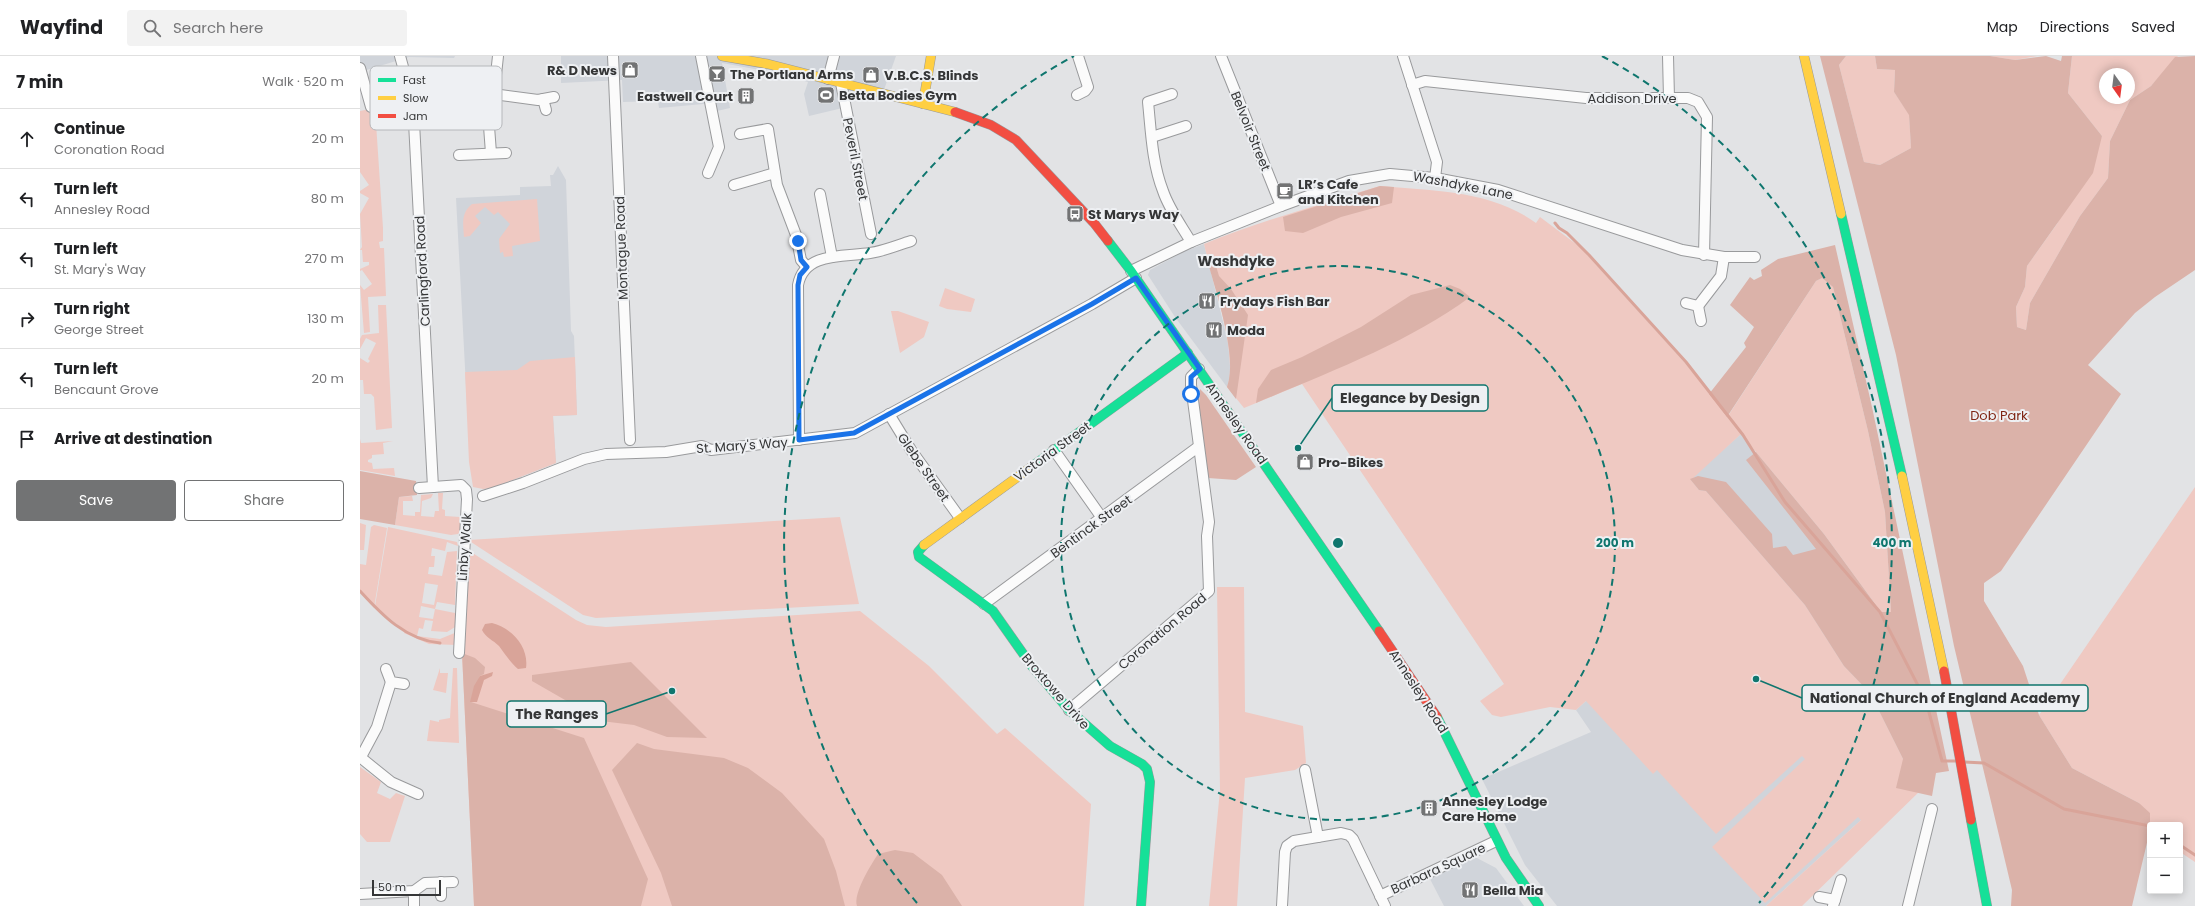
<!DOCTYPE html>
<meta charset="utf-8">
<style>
body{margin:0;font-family:Poppins,sans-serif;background:#f2f2f2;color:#202124}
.controls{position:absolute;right:12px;bottom:12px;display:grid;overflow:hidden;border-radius:4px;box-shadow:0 2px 10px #0003}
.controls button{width:36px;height:36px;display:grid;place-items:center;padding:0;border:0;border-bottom:1px solid #e0e0e0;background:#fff;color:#202124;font:20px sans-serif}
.compass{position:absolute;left:1739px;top:12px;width:36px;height:36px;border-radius:50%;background:#fff;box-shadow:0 2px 10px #0003;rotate:166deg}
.scale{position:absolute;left:12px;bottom:10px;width:69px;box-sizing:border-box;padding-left:4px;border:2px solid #353637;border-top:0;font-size:11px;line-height:14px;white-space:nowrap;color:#353637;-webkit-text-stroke:3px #eef0f3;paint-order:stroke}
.stop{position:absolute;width:12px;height:12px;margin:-9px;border:3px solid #1a73e8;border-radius:50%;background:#fff}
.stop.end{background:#1a73e8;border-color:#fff;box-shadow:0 1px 4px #0008}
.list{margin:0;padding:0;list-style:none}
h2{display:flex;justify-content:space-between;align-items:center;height:52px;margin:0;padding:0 16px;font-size:17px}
h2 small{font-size:13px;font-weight:400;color:#757577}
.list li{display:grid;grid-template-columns:26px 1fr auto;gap:12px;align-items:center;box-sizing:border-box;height:60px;padding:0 16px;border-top:1px solid #e0e0e0}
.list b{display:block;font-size:15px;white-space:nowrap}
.list p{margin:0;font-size:13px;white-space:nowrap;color:#757577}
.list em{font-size:13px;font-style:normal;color:#757577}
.actions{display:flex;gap:8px;padding:12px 16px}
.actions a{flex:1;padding:9px 0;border:1px solid #727374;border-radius:4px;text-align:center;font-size:14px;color:#727374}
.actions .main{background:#727374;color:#fff}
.icon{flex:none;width:22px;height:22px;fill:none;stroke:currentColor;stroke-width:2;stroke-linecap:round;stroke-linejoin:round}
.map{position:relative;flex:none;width:1835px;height:850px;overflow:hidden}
header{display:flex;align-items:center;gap:24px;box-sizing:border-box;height:56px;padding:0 20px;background:#fff;border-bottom:1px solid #e0e0e0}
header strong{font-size:19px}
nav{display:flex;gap:22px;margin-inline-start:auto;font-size:14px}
.search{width:280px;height:36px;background:#f2f2f2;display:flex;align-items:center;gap:10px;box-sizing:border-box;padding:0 14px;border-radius:4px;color:#757577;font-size:15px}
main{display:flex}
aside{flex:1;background:#fff}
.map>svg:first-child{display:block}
.built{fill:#d0d4da}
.green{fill:#efc9c2;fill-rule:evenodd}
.forest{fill:#dbb2a9}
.water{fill:#d9a499}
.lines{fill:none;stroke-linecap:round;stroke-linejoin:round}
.stream{stroke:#d9a499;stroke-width:3}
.street-casing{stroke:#999a9c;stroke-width:12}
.fast-casing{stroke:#999a9c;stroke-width:10}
.slow-casing{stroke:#999a9c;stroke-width:10}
.jam-casing{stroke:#999a9c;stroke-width:10}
.street{stroke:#fbfbfb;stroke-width:10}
.fast{stroke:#16e098;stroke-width:9}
.slow{stroke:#ffcf43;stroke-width:9}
.jam{stroke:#f24e42;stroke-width:9}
.route{stroke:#1a73e8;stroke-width:5}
.ring{fill:none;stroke:#0f766e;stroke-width:2;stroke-dasharray:7 5}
.labels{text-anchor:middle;stroke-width:4;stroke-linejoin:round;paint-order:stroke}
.poi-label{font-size:13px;font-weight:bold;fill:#353637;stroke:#eef0f3;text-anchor:start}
.street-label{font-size:13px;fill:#353637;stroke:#eef0f3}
.park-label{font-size:13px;fill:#802615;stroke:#eef0f3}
.neighbourhood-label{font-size:14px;font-weight:bold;fill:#353637;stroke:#eef0f3}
.key{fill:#eef0f3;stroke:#b6b8bb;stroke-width:1}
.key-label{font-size:11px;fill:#353637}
.centre{fill:#0f766e;stroke:#eef0f3;stroke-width:2}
.ring-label{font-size:12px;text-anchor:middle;font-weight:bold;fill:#0f766e;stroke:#eef0f3;stroke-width:4;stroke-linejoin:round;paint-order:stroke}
.leader{fill:none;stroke:#0f766e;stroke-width:1.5}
.callout-dot{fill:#0f766e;stroke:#eef0f3;stroke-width:1.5}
.callout{fill:#eef0f3;stroke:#0f766e;stroke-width:1.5}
.callout-label{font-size:14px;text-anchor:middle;font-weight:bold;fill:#353637}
</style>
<header>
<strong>Wayfind</strong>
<div class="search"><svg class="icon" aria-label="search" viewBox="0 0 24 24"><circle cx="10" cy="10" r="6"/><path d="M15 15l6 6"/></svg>Search here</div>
<nav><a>Map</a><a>Directions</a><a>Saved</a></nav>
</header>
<main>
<aside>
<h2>7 min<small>Walk · 520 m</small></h2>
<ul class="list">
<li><svg class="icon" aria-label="ahead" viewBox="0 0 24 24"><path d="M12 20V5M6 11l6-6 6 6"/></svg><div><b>Continue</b><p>Coronation Road</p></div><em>20 m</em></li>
<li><svg class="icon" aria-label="left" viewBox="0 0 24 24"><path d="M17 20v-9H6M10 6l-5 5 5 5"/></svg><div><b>Turn left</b><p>Annesley Road</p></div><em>80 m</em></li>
<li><svg class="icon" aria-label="left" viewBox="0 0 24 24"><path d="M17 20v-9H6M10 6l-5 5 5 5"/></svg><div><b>Turn left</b><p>St. Mary's Way</p></div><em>270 m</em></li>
<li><svg class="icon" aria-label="right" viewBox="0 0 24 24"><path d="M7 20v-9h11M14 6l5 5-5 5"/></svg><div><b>Turn right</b><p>George Street</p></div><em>130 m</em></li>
<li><svg class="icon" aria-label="left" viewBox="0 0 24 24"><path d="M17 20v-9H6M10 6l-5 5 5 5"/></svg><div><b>Turn left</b><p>Bencaunt Grove</p></div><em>20 m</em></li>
<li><svg class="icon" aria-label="arrive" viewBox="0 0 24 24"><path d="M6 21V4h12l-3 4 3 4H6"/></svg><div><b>Arrive at destination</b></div></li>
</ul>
<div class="actions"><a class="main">Save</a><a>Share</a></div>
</aside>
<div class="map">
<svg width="1835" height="850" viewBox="0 0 1835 850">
<rect width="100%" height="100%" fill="#e2e3e5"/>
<g class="built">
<path d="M0,0H95L94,2L49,1L0,16Z"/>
<path d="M201,0H536L520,45L490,38L491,50L449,60L444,38L448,26L416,17L362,7L370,52L357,55L354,47L299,52L298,45L263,46L262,24L201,27Z"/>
<path d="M198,110L206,124L211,275L214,280L217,359L193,360L196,407L132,432L123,433L110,406L96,142L160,139V131L191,130L190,119H193Z"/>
<path d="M844,188L868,286L871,321L867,331L815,261L788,219L790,214L823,196Z"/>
<path d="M1381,378L1521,556L1501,764L1406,850H1197L1165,809L1122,723L1231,676L1216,654L1226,645L1330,423Z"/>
<path d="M1115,801L1136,812L1164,850H1084L1070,823Z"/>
</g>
<g class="green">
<path d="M1486,0H1515L1517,13L1535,14L1534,36L1549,58L1551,92L1520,109L1504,106L1479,9Z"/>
<path d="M1630,0H1677L1655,4Z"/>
<path d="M1712,0H1818L1791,30L1770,44L1750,85L1748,122L1720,160L1670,247L1666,274L1657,271L1656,251L1665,231L1667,210L1697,168L1742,80L1708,37ZM1745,18H1769V42H1745Z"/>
<path d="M15,52L23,172V185L19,186L20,192H24L26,240L8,241L10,276L4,277L0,229L4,234L12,228L2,214L0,215V213L9,209V206H3L2,194H0L2,191L0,158L9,142L0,137V135L9,129L0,116V55Z"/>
<path d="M1020,130C1073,135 1131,134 1176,167L1180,161L1220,191L1325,307L1368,360L1456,225L1462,222L1473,231L1508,375L1525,456L1531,556H1521L1464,478L1381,378L1331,424L1339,434L1346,435L1445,549L1484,610L1510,637L1543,703L1562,733L1442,850H1406L1501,764L1498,761L1405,847L1352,791L1445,703L1442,700L1356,778L1297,714L1293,718L1226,645L1216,654L1190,651L1141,661L1132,659L1120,645L1144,628L942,328L884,352L867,331C879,300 852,223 844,188C901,165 961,148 1020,130Z"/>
<path d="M177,143L180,185L152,190L153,200L144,201L143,196L140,197L139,183L150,168L138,156L134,159L125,151L115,160L121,167L110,180L104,181C103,167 101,157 112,148Z"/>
<path d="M585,232L615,243L611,256L587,253L579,250Z"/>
<path d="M18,249H26L32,372L16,374L14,341L11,338H4L3,324H0V302L8,307L10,305L8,303L16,287L6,282L0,293V283L2,279L19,277Z"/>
<path d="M531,255H538L569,266L564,281L540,297Z"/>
<path d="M215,301L217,359L193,360L196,407L132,432L123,433L113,431L109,406L105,316L157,314L170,305Z"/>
<path d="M0,383L1,387L33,385L23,387L24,398L12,399V402L8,404V406L12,407L13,413L34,412L35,420L0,414Z"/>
<path d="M1835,431V806L1820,796V769H1790L1779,747L1712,712L1679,659Z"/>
<path d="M78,437H83L82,453L85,454V460L100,461V446V475L98,478L91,479L35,469L39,441L52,440L53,445H43V459L55,460V456H60L61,439L73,438L71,442L62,445L61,460L74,461L75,455H79Z"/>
<path d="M480,461L499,548L236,562L223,559L108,484Z"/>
<path d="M0,467L6,469L4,494H0Z"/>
<path d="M14,469L27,472L14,552L0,536V508L6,509L11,471Z"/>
<path d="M28,471L97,486L98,490L87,486L85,495L72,492L71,500H75L74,511H69L68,518L82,520L87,496L97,495L95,549L77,546L75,553L95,557V571L87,576L71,575L73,565L65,564L63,573L59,572L57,580L80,583L97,576V589L69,588L44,577L45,575L15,550ZM65,527L78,529L74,549L62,547ZM61,550L75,553L73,563L59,561Z"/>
<path d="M108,494L216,564L227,569L246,571L500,555L569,610L637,678L645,672L731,748L724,850H114L102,597Z"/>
<path d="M857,531H884L885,656L943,670L946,707L935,714L885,722L877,850H849L860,734Z"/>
<path d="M80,612V617H88L86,637L73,634Z"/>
<path d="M93,612H97L99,687L67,685L70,664L79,666V664L90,662Z"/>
<path d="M0,711L21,726L17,737L30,743L36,737L45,740L30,786H7L0,778Z"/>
</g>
<g class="forest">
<path d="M1460,0H1486L1479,9L1504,106L1520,109L1551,92L1549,59L1534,36L1535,14L1517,13L1515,0H1630L1655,4L1686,0L1701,5L1702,0H1712L1708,37L1742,80L1733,117L1667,210L1665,231L1656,251L1657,271L1666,274L1670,247L1720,160L1748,122L1750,85L1770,44L1791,30L1815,1L1835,0V214L1795,241L1775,257L1728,309L1761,338L1641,515L1624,527V545L1663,610L1679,659L1712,712L1779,747L1790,757V774L1772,850H1651L1652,834L1594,590L1536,299Z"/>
<path d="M1020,130L1034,131L1032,147L981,161L943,177L925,175L923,161Z"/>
<path d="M1475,189L1512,351L1589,715L1576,717L1572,740L1536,732L1543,703L1510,637L1484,610L1445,549L1346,435L1339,434L1330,423L1338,420L1366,426L1412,478L1413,492L1426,490L1433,499L1456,493L1386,404L1396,396L1464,478L1521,556H1531L1525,456L1508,375L1473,231L1462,222L1456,225L1367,361L1349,338L1386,291L1384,287L1394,271L1370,249L1390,221L1394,224L1402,220L1401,214L1418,203Z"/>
<path d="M846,199L853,200L859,220L871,233L888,259L876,343L867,331C879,301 854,231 846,199Z"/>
<path d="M1090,229L1100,233L1110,241C1048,287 967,317 896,347L898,333L911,314L942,301L1001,271L1051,239Z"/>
<path d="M840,333L846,339L896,411L876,424L848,422L839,350Z"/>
<path d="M0,415L56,425L57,439L39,441L35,469L0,463Z"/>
<path d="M102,597L115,602L125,611L124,618L120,620L111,646L224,682L288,823L281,850H114Z"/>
<path d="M271,606L347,682L307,681L274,669L241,665L224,659L212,648L172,625V619Z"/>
<path d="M277,687L294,693L364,702L388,712L422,737L464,783L476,815L485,850H312L301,817L252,714Z"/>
<path d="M535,794L553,797L582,819L602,850H497C493,837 511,809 518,798Z"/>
</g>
<g class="water">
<path d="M132,567C152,572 169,591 166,612L158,613C150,606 145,598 139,590C133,584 126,582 122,574L125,568Z"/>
<path d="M133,616L132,620L124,624L117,646H110L114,630L120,620Z"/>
</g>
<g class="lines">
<g class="stream">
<path d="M1195,167L1199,172L1207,177L1229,199L1326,306L1383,379L1425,446L1520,556L1566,645L1582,705H1597"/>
<path d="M0,535C22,559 46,584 80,587"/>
<path d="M1604,706L1624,707L1704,753L1790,770"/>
<path d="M1820,789L1835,799"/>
</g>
<defs>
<g id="street">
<path d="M40,0L53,47L73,431"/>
<path d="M253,0L270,384"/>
<path d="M341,0L359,91L348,117"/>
<path d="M861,0L921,150"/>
<path d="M1043,0L1077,106L1075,122"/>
<path d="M1308,0L1309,42"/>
<path d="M0,12L11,51"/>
<path d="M468,23L474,0"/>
<path d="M481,27L511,178"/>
<path d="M1052,29L1065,25L1226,42H1328L1338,46L1347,61L1344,199"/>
<path d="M133,38L178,44L194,41"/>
<path d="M812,38L788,46C791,75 792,107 803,135C809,153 821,169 831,186"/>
<path d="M717,39L725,35L728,31L718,0"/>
<path d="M183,43L186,54"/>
<path d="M380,78L408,73L417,129L436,179L441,204L447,211"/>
<path d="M792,81L826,70"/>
<path d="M131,97L128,57L135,28L138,0"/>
<path d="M99,99L146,97"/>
<path d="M374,129L415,117"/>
<path d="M460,138L472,201"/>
<path d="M771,215L831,186L921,150L989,125L1030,118L1075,122L1138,134L1322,194L1364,201H1395"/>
<path d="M1326,247L1338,250L1341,265"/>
<path d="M1338,250L1361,220L1364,201"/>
<path d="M529,358L551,394L600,462"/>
<path d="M439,384L438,229C444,196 483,201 510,197C524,195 538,189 551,185"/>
<path d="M694,394L742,462"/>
<path d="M59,432L101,429L106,434L107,443L99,597"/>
<path d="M123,440L163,427L224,403L246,398L306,396L342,390L351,394L495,377L732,248L776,222"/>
<path d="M624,548L838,391"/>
<path d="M26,613L31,626L44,628"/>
<path d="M709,654L849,535L847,480L849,466L831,329V321L839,313"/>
<path d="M0,701L31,726L58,738"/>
<path d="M1,701L17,671L31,626"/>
<path d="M945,714L958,781"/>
<path d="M54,835V850"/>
<path d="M0,838L54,835L65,827L93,826"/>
<path d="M81,840V826"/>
<path d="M1020,840L1136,785"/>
<path d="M1459,841L1475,844"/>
<path d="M922,850L925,796L927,790L934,785L981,777L989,779L993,783L1025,850"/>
<path d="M1473,850L1481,824"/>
<path d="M1548,850L1572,753"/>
</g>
<g id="fast">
<path d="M1481,158L1542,420"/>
<path d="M748,185L771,215L1019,575"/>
<path d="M674,409L828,297"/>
<path d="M564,489L558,496L559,501L633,555L671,609L709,654L750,690L782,708L787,713L790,726L781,850"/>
<path d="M1077,661L1146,802L1179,850"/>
<path d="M1611,764L1627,850"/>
</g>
<g id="slow">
<path d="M362,0L408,8L595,56"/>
<path d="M1444,0L1481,158"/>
<path d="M563,48L571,0"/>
<path d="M1542,420L1584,615"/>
<path d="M564,489L674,409"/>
</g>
<g id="jam">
<path d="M595,56L631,69L656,84L734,167L748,185"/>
<path d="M1019,575L1077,661"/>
<path d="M1584,615L1611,764"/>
</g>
</defs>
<use href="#street" class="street-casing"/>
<use href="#fast" class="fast-casing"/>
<use href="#slow" class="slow-casing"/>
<use href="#jam" class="jam-casing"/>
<use href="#street" class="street"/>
<use href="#fast" class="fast"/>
<use href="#slow" class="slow"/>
<use href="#jam" class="jam"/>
</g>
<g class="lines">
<path class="route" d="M438,185L441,204L447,211L440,219L438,229L439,384L494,377L732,248L776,222L840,313L831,321V338"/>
</g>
<g class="ring">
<circle cx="978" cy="487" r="277"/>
<path d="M557 847A554 554 0 0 1 714 0M1242 0A554 554 0 0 1 1399 847"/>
</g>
<defs>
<symbol id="shop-square" viewBox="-11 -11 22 22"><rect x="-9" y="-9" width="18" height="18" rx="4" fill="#727374" stroke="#eef0f3"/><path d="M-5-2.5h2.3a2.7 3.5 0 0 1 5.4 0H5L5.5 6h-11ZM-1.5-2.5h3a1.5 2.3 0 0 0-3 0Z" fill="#fff"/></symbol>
<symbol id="bar-square" viewBox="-11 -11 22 22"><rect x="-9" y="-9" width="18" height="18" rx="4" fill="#727374" stroke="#eef0f3"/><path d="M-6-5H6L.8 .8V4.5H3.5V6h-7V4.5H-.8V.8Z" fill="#fff"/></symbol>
<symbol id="stadium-square" viewBox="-11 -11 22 22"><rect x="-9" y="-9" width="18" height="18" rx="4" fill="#727374" stroke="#eef0f3"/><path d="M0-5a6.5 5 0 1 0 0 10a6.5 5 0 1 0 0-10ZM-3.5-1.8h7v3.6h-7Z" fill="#fff"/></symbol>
<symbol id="building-square" viewBox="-11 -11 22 22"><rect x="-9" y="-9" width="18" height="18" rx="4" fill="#727374" stroke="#eef0f3"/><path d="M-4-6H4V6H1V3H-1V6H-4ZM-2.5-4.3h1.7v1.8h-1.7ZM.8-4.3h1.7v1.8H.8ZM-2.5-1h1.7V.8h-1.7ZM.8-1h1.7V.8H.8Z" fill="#fff"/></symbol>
<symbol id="cafe-square" viewBox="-11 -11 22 22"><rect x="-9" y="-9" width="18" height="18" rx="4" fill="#727374" stroke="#eef0f3"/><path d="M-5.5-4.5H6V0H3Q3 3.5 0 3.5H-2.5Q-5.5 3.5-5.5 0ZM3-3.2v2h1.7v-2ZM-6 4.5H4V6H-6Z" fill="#fff"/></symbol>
<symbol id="bus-square" viewBox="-11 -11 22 22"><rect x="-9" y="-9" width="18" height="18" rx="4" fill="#727374" stroke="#eef0f3"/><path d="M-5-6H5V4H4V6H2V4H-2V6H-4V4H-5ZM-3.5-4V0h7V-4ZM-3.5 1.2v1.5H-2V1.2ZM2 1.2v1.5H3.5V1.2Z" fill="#fff"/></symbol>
<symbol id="restaurant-square" viewBox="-11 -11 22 22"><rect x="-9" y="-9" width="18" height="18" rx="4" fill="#727374" stroke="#eef0f3"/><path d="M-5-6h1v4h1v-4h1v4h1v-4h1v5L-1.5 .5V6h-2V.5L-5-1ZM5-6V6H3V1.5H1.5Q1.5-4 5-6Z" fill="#fff"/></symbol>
</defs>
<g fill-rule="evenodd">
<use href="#shop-square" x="260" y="4" width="20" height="20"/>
<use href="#bar-square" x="347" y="8" width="20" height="20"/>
<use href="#shop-square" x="501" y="9" width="20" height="20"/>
<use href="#stadium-square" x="456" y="29" width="20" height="20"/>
<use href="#building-square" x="376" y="30" width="20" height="20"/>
<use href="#cafe-square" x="915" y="125" width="20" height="20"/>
<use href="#bus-square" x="705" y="148" width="20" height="20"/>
<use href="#restaurant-square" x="837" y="235" width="20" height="20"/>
<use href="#restaurant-square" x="844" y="264" width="20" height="20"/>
<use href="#shop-square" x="935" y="396" width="20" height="20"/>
<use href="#building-square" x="1059" y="742" width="20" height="20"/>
<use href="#restaurant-square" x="1100" y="824" width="20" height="20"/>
</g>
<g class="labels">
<g class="poi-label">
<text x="257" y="19" text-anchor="end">R&amp; D News</text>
<text x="370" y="23">The Portland Arms</text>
<text x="524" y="24">V.B.C.S. Blinds</text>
<text x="479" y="44">Betta Bodies Gym</text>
<text x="373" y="45" text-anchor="end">Eastwell Court</text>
<text x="938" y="133">LR’s Cafe<tspan x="938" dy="15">and Kitchen</tspan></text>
<text x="728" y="163">St Marys Way</text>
<text x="860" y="250">Frydays Fish Bar</text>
<text x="867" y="279">Moda</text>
<text x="958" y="411">Pro-Bikes</text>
<text x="1082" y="750">Annesley Lodge<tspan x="1082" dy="15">Care Home</tspan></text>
<text x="1123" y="839">Bella Mia</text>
</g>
<g class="street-label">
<text x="1272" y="47">Addison Drive</text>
<text transform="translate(891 75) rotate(68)" y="5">Belvoir Street</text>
<text transform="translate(496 103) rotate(79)" y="5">Peveril Street</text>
<text transform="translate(1103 129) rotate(11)" y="5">Washdyke Lane</text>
<text transform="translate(261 192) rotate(-92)" y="5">Montague Road</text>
<text transform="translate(62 215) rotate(-93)" y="5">Carlingford Road</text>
<text transform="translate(877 367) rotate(55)" y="5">Annesley Road</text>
<text transform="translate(382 389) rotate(-4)" y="5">St. Mary's Way</text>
<text transform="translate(692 395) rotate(-36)" y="5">Victoria Street</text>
<text transform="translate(564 411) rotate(55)" y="5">Glebe Street</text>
<text transform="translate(731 470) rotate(-36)" y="5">Bentinck Street</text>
<text transform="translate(104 491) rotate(-86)" y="5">Linby Walk</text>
<text transform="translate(802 575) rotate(-40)" y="5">Coronation Road</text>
<text transform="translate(696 635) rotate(49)" y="5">Broxtowe Drive</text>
<text transform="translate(1059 635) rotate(57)" y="5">Annesley Road</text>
<text transform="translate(1078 812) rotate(-25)" y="5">Barbara Square</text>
</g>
<g class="park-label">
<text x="1639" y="364">Dob Park</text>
</g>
<g class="neighbourhood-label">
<text x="876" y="210">Washdyke</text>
</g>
</g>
<rect x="10" y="10" width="132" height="64" rx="6" class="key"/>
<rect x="18" y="22" width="18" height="4" fill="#16e098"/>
<rect x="18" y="40" width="18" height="4" fill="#ffcf43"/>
<rect x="18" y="58" width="18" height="4" fill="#f24e42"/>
<g class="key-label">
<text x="43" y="28">Fast</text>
<text x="43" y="46">Slow</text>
<text x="43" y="64">Jam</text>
</g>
<circle cx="978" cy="487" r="6" class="centre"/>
<g class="ring-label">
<text x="1255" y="491">200 m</text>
<text x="1532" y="491">400 m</text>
</g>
<path class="leader" d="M938 392L972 342M1396 623L1442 642M312 635L246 658"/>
<g class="callout-dot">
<circle cx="938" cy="392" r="4"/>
<circle cx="1396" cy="623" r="4"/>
<circle cx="312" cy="635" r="4"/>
</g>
<g class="callout">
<rect x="972" y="329" width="156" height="26" rx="4"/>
<rect x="1442" y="629" width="286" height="26" rx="4"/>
<rect x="147" y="645" width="99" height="26" rx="4"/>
</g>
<g class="callout-label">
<text x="1050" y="347">Elegance by Design</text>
<text x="1585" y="647">National Church of England Academy</text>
<text x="197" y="663">The Ranges</text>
</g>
</svg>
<div class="controls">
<button>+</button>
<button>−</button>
</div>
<svg class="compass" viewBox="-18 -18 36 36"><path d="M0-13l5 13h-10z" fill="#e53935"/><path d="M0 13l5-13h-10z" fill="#757577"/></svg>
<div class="scale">50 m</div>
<div class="stop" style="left:831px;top:338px"></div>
<div class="stop end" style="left:438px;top:185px"></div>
</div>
</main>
